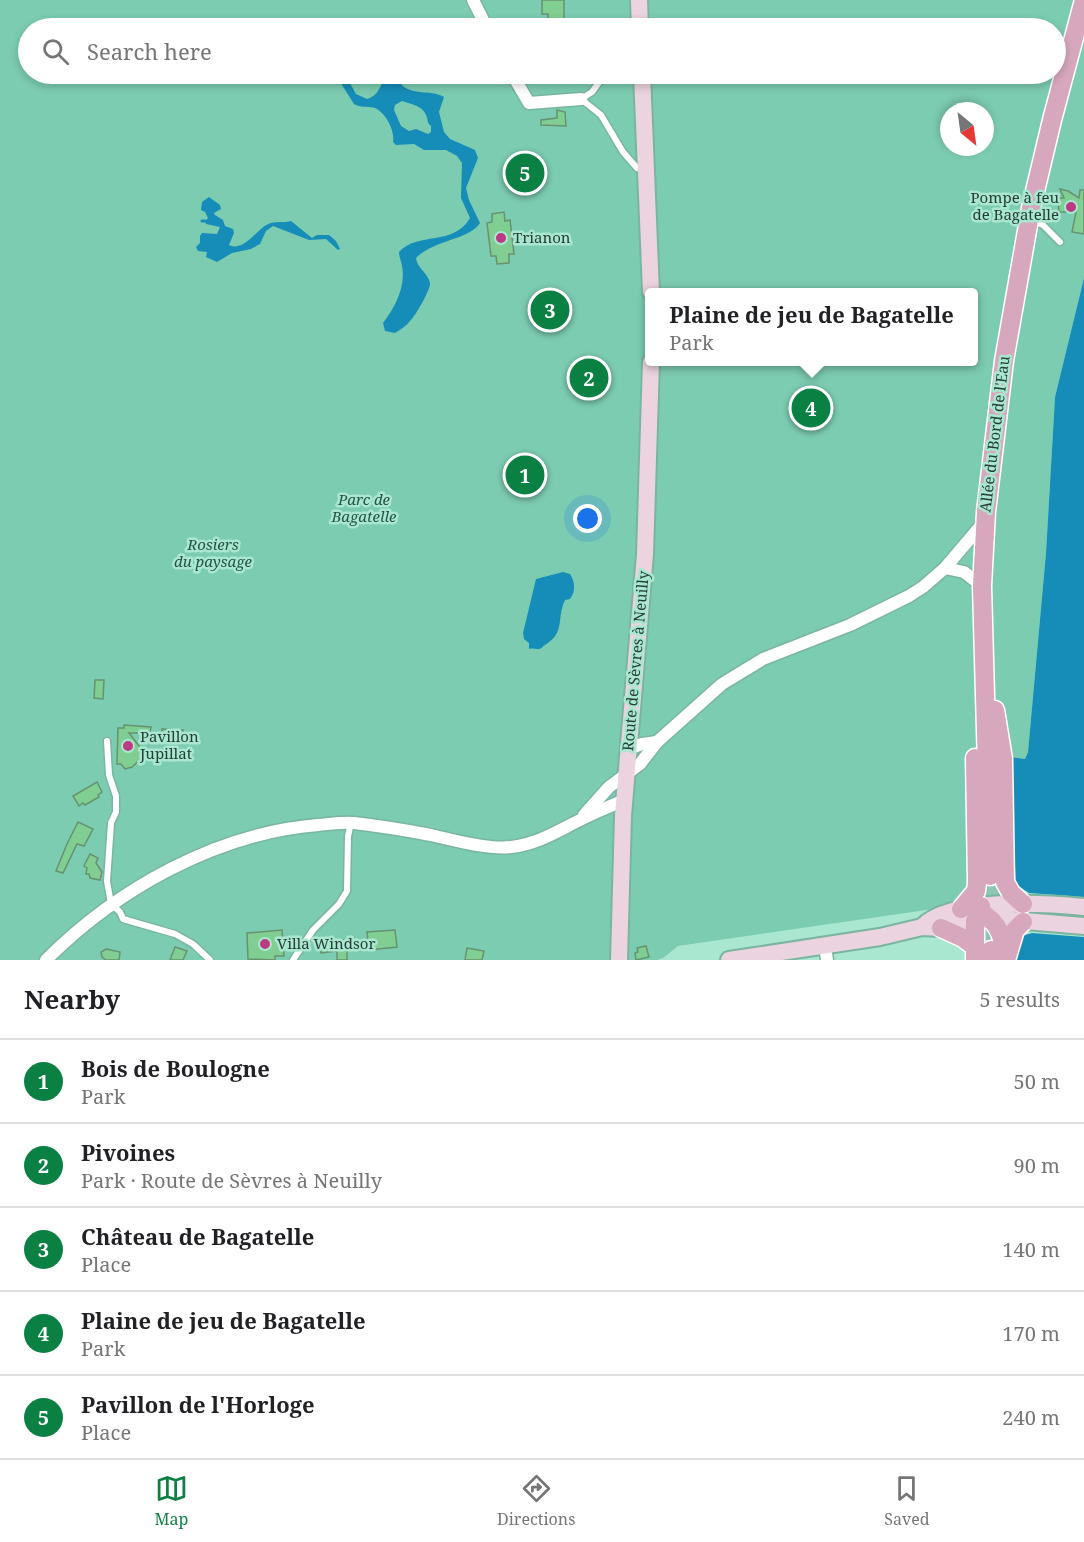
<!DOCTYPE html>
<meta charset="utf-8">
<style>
body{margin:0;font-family:"Noto Serif",serif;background:#f2f2f2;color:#202124}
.compass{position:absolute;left:940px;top:102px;width:54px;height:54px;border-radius:50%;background:#fff;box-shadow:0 3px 9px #0003;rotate:151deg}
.you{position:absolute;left:588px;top:519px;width:21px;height:21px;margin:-15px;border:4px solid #fff;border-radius:50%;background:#1a73e8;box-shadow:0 0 0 9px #1a73e833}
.badge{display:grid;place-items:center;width:39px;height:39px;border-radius:50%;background:#0b8043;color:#fff;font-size:20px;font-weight:700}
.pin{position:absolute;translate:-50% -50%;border:3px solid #fff;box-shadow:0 2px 6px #0006}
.popup{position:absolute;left:645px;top:288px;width:333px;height:78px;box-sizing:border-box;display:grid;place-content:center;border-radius:6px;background:#fff;filter:drop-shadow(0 2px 4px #0005);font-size:20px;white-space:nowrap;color:#757577}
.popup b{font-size:22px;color:#202124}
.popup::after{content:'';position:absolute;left:50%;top:100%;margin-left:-12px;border:12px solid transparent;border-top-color:#fff}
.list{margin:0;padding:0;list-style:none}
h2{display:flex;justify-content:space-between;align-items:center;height:78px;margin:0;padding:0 24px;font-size:26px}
h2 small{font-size:20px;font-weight:400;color:#757577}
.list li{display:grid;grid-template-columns:39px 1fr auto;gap:18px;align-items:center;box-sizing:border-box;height:84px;padding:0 24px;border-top:2px solid #e0e0e0}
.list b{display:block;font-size:22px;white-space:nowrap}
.list p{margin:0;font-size:20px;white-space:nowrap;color:#757577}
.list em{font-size:20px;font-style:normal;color:#757577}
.icon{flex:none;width:33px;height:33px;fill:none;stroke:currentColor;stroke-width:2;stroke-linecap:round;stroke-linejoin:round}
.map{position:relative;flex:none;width:1084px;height:960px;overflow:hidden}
.search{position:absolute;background:#fff;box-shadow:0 3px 9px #0003;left:18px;right:18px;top:18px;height:66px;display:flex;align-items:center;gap:15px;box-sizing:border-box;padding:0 21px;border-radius:33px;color:#757577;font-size:22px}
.sheet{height:498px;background:#fff}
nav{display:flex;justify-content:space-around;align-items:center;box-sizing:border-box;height:84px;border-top:2px solid #e0e0e0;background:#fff;font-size:16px;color:#757577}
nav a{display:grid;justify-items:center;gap:3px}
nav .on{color:#0b8043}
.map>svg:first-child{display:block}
.green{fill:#7cccb1;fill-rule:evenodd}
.water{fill:#168db9;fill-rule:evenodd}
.pier{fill:#aae7d1}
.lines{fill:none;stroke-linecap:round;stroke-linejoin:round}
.stream{stroke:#168db9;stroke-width:3}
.building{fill:#80ce92;stroke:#679270;stroke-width:1.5}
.primary-tunnel{stroke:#8fc5b2;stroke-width:18;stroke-dasharray:18 9;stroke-linecap:butt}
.lane-casing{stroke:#7ab5a0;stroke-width:9}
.street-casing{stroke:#7ab5a0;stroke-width:15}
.secondary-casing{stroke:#7ab5a0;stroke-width:20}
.primary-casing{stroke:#fff;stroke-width:21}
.lane{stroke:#fff;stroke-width:6}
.street{stroke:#fff;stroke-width:12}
.secondary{stroke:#ebd3df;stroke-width:16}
.primary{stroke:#d7a7be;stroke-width:18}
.poi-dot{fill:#bc3a82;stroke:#aae7d1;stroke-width:2}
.labels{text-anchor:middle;stroke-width:5;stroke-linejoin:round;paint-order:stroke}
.poi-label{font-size:15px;fill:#253e35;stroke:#aae7d1;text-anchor:start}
.street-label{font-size:15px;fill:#253e35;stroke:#aae7d1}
.park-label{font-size:15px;font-style:italic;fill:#235344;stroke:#aae7d1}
</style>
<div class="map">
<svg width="1084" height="960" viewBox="0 0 1084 960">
<rect width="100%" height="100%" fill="#aae7d1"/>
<path class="green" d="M0,0H1084V278L1055,397L1046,553L1028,752L1025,759L1011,757L1016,897L678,946L663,958L657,960H0ZM28,28H1056V74H28ZM949,111H985V147H949ZM649,292H973V362H649Z"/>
<g class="water">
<path d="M335,74H345L356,94L367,99C383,94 378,81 391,74H394C397,78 400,84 404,87C416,95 433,90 444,97L439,112L444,132L450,139L475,150L478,158L466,188L469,200L480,223C469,240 433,240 416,258C417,268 428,273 430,283C431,289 415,317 410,321C406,326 401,329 395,333L385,331L383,323C395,307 406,287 402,266C401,260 399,257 399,252C418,231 453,247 470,218L461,198L462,163L457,156L446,150H424L414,144L396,145L393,142C395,132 387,115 377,109C370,105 362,109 354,104ZM402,101C415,105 427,107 428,123L431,126V132L428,134L416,129L409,131L401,126L394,110L395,105Z"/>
<path d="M209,197L220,205L221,209L214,213L215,215L223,220L225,226L233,229L234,233L229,245C245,253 258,226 271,223C277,221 284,223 291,221L312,238L317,235H329L336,241L340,249L338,250L326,239L309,240L273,226L266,231L260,244L251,249L232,253L217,262L206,257L207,252L198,251L196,247L200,243V236L202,233L217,234L220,227L206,224L205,221L208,218L205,212L201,210L202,202Z"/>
<path d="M1084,278V960H1014L1018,933L1010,757L1025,759L1028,752L1046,553L1055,397Z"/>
<path d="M563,572L570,574C575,582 576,591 570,599L565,600C556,619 566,632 545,645C541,647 543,649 537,649C534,649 532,648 529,649V643L524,639L523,633L536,579Z"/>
</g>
<path class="pier" d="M1017,885L1029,893L1084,897V937L1032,933L1022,936L1019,932L1021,894Z"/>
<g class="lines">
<path class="stream" d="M202,221H205"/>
</g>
<g class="building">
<path d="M542,0H564V28H548V14H542Z"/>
<path d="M557,110L565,112L566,126L541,125V120L557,118Z"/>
<path d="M1060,189L1068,191L1079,198L1080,190H1084V234L1072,232L1076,212H1059L1058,198H1064Z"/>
<path d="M504,212L505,221L510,220L514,254H509V263L497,264L496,256H491L487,223L492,222V214Z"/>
<path d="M563,297L566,320L558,321L552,326L544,322L537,323L534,300Z"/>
<path d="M95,680H104L103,699L94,698Z"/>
<path d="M124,725L151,727L150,733H129L143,751V757L132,767L125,769L121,764H117L118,728H124Z"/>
<path d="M162,729L183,730V740L162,739Z"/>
<path d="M97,782L102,792L98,795L99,797L85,805L83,803L79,806L73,796Z"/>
<path d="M78,822L93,829L84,846L77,844L63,873L56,871L67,844Z"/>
<path d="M90,854L98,858L96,863L102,872L100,880L90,878L89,874H86L87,868L84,866Z"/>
<path d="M282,930L284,956H275V960L248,959L247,933Z"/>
<path d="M395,930L397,947L369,950L367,932Z"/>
<path d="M345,940V942H347V960H337V951L321,953L320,941Z"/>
<path d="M646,946L649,957L636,960L635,953L638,952L637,948Z"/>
<path d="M175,947L187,951L183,960H170Z"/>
<path d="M467,948L484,951L482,960H465Z"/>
<path d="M106,949L120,952L119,960H106L102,957L101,952Z"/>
</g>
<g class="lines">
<path class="primary-tunnel" d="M990,876L991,950"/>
<defs>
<g id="lane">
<path d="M625,28L630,25"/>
<path d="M605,74L592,92L581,99L601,115L623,152L637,168"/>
<path d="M1030,220L1043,225L1060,242"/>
<path d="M107,741L109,775L116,796V812L111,823L107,881L111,904L120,912L123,919L175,934L193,944L210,960"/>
<path d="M293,960L313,930L339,904L347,891L348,836L351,823"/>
</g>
<g id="street">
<path d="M473,0L487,28"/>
<path d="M512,74L529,103L581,99"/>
<path d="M945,568L964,572L982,586"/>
<path d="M628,749L642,744L657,742"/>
<path d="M584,815L609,787L640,764L657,742L722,684L763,659L850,625L909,596L923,587L945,568L984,522"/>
<path d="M825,946L827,960"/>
<path d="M46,960C117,889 217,833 318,825C330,824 342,822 354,823C380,826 405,830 431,835C453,840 489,850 511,847C537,844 556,832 578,821C593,813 609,807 624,800"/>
</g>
<g id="secondary">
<path d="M639,0L640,28"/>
<path d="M642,74L651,292"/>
<path d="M922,927C950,897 1045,903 1084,907"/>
<path d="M619,960L623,816L645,554L651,362"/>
<path d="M729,960L880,937L922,927L941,928L975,921L1001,919L1084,926"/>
</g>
<g id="primary">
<path d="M995,710L1003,759L1005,882L1011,893L1023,904"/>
<path d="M990,876L982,586L986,512L1004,361L1031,208L1052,120L1084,0"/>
<path d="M971,907C988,915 1000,924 1003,944"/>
<path d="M961,909L976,891L977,882L975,758"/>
<path d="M941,928L963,938L975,947"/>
<path d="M975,960V921L981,906"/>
<path d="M991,960V950"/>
<path d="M1006,960L1015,930L1023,922"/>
</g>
</defs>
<use href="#lane" class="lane-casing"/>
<use href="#street" class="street-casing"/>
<use href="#secondary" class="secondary-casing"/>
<use href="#primary" class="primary-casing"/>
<use href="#lane" class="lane"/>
<use href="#street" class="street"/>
<use href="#secondary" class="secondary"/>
<use href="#primary" class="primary"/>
</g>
<g class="poi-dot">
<circle cx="1071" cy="207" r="6"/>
<circle cx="501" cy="238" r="6"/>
<circle cx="128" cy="746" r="6"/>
<circle cx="265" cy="944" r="6"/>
</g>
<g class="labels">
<g class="poi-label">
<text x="1059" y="203" text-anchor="end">Pompe à feu<tspan x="1059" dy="17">de Bagatelle</tspan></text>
<text x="513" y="243">Trianon</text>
<text x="140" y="742">Pavillon<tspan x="140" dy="17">Jupillat</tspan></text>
<text x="277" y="949">Villa Windsor</text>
</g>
<g class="street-label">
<text transform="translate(995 434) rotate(-83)" y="5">Allée du Bord de l'Eau</text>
<text transform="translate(636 661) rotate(-85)" y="5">Route de Sèvres à Neuilly</text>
</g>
<g class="park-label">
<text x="364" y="505">Parc de<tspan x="364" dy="17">Bagatelle</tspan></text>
<text x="213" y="550">Rosiers<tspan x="213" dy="17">du paysage</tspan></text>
</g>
</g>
</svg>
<svg class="compass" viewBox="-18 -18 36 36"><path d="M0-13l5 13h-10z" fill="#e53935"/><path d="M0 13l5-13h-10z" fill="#757577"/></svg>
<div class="you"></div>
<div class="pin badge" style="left:525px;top:475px">1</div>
<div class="pin badge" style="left:589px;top:378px">2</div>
<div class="pin badge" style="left:550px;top:310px">3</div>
<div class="pin badge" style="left:811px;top:408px">4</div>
<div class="popup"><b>Plaine de jeu de Bagatelle</b>Park</div>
<div class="pin badge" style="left:525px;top:173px">5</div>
<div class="search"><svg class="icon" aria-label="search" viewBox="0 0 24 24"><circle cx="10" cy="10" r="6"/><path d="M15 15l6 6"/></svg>Search here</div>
</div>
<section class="sheet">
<h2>Nearby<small>5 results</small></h2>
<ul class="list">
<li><span class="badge">1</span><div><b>Bois de Boulogne</b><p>Park</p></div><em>50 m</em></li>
<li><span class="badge">2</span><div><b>Pivoines</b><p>Park · Route de Sèvres à Neuilly</p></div><em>90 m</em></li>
<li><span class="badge">3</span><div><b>Château de Bagatelle</b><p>Place</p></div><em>140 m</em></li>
<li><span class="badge">4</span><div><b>Plaine de jeu de Bagatelle</b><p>Park</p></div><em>170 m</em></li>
<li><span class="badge">5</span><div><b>Pavillon de l'Horloge</b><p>Place</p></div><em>240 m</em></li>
</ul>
</section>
<nav>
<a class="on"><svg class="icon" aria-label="map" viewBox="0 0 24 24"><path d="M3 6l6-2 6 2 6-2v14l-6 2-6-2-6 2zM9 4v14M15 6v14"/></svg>Map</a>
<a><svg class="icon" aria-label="directions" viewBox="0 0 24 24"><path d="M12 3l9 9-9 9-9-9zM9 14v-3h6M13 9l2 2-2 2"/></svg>Directions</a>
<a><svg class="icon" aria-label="saved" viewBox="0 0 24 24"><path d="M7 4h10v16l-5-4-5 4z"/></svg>Saved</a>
</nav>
